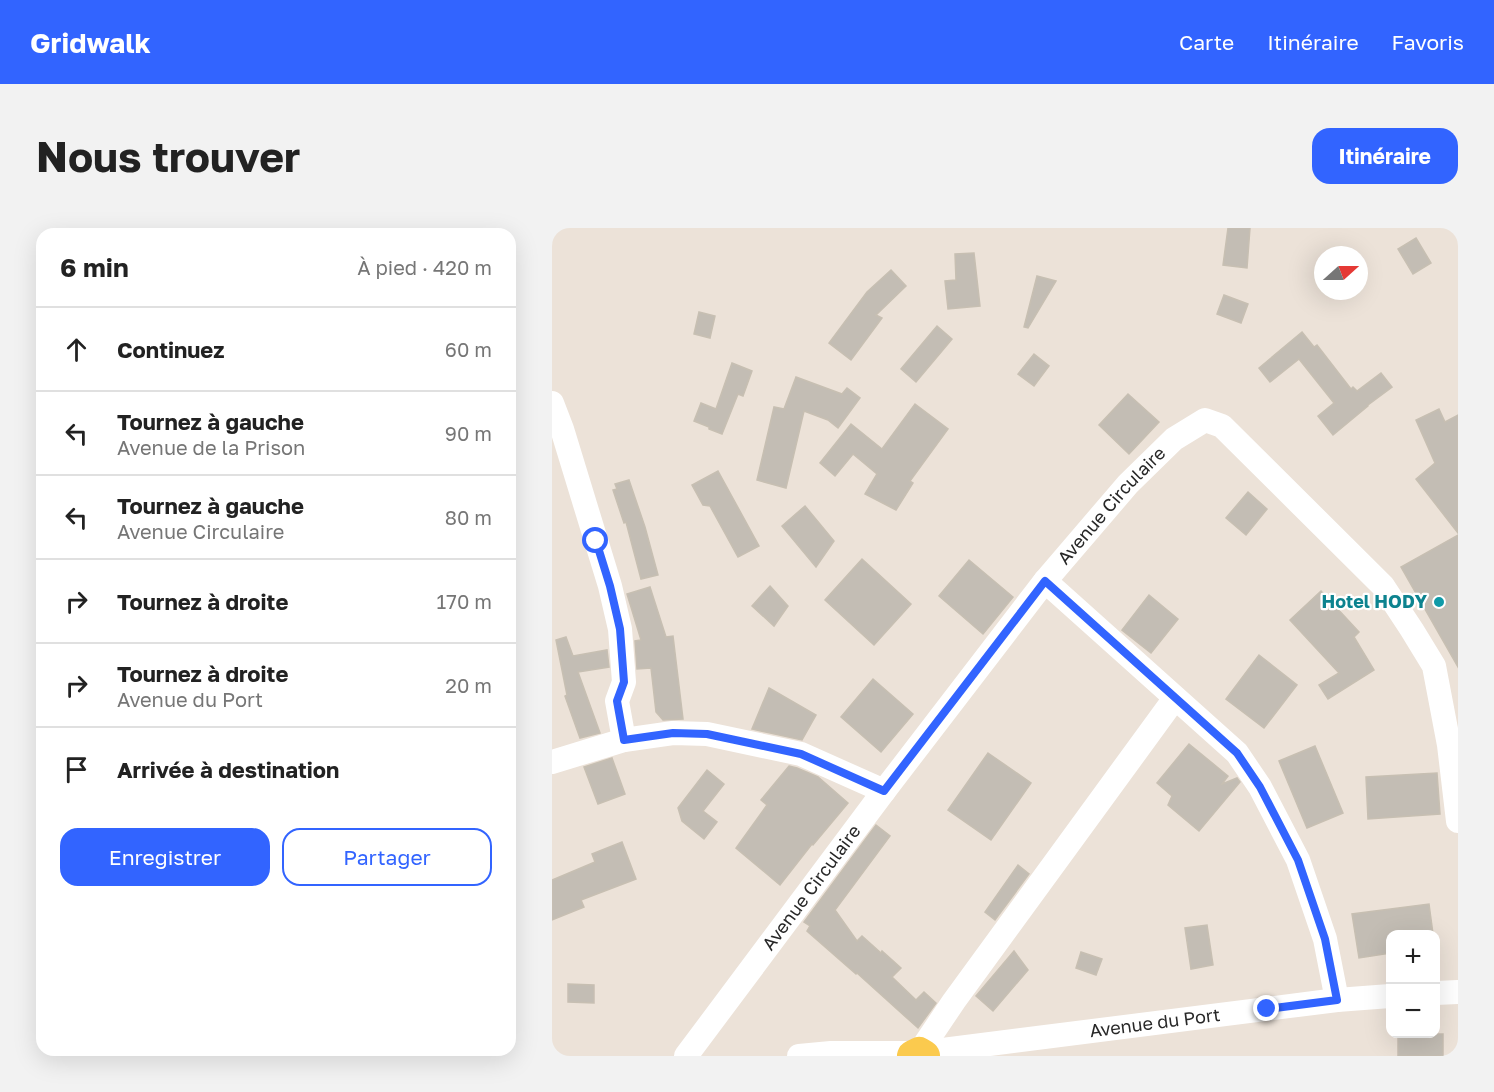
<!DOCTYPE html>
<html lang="fr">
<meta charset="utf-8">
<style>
body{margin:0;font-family:"Golos Text",sans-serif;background:#f2f2f2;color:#222}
.controls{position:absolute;right:18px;bottom:18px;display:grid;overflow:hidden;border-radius:12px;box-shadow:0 6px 24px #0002}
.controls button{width:54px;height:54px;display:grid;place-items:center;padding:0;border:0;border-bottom:2px solid #e0e0e0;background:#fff;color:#222;font:30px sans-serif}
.compass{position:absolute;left:762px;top:18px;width:54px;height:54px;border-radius:50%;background:#fff;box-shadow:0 6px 24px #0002;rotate:69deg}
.stop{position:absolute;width:18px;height:18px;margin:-14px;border:4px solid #3264ff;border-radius:50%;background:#fff}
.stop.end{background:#3264ff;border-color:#fff;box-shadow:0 2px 6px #0008}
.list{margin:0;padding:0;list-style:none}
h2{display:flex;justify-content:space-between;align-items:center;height:78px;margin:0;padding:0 24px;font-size:26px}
h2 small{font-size:20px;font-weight:400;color:#767676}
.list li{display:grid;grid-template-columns:39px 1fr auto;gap:18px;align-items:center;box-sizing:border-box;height:84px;padding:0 24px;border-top:2px solid #e0e0e0}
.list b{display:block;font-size:22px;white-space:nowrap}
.list p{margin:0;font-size:20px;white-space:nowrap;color:#767676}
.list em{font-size:20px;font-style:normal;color:#767676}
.actions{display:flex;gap:12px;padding:18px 24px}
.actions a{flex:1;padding:14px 0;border:2px solid #3264ff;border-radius:18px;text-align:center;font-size:21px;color:#3264ff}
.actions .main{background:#3264ff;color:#fff}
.icon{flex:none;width:33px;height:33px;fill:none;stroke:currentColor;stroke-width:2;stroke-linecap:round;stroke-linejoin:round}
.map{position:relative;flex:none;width:906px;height:828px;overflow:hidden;border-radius:18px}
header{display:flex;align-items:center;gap:36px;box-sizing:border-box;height:84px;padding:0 30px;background:#3264ff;color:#fff}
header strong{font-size:28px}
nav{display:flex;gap:33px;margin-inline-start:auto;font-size:21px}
.intro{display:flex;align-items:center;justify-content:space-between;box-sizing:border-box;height:144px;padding:0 36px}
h1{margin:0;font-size:42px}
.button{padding:15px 27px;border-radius:18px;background:#3264ff;color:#fff;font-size:21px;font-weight:700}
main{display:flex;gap:36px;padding:0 36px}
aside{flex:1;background:#fff;border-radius:18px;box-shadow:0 6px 24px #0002}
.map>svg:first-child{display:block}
.building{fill:#c3bdb4;stroke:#c7bfb2;stroke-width:1.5}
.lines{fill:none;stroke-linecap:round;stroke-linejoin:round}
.minor{stroke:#fff;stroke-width:24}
.major{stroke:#fbca4e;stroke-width:32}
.route{stroke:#3264ff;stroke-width:8}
.culture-dot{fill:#0f9aa8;stroke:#fff;stroke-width:2}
.labels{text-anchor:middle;stroke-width:4.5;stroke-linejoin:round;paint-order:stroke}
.street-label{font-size:18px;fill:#282828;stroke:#fff}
.culture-label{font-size:18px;font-weight:bold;fill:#0d838f;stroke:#fff;text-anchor:end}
</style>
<header>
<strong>Gridwalk</strong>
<nav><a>Carte</a><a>Itinéraire</a><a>Favoris</a></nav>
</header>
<div class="intro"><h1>Nous trouver</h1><a class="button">Itinéraire</a></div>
<main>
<aside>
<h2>6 min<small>À pied · 420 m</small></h2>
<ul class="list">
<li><svg class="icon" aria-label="ahead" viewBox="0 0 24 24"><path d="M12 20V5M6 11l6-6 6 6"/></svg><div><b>Continuez</b></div><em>60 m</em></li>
<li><svg class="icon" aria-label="left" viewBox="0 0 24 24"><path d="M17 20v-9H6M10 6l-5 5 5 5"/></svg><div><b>Tournez à gauche</b><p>Avenue de la Prison</p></div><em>90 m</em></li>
<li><svg class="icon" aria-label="left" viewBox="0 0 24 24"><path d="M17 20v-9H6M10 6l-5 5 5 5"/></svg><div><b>Tournez à gauche</b><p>Avenue Circulaire</p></div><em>80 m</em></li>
<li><svg class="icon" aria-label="right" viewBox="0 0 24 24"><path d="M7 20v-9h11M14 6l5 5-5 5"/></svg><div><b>Tournez à droite</b></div><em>170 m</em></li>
<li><svg class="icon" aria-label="right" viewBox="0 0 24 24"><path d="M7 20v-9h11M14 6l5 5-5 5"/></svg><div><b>Tournez à droite</b><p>Avenue du Port</p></div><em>20 m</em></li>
<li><svg class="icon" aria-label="arrive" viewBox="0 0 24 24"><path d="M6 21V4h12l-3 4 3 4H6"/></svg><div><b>Arrivée à destination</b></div></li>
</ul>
<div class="actions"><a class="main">Enregistrer</a><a>Partager</a></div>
</aside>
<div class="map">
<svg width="906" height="828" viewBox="0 0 906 828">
<rect width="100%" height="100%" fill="#ece2d8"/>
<g class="building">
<path d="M676,0H698L695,40L671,37Z"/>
<path d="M864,10L879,35L861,46L846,21Z"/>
<path d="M422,25L428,78L396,81L393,53L404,52L403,26Z"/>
<path d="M339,42L354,58L324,87L330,90L299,132L277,115L315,64Z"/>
<path d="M485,48L504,53L476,100L472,99Z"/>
<path d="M672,67L696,76L689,95L665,86Z"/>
<path d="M147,84L163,88L158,110L142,106Z"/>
<path d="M385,98L400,111L364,154L349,141Z"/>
<path d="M750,104L762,119L765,117L799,161L801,159L805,163L829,145L840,159L816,177V178L781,207L766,188L782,175L747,131L718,154L707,140Z"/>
<path d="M482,126L497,138L482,158L466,146Z"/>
<path d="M180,135L200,143L191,168L186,166L170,206L157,201V199L142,193L149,175L164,181Z"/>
<path d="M244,149L290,166L295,160L308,170L286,200L276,192L252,183L234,260L205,252L222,179L232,181Z"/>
<path d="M576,166L607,194L577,226L547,197Z"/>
<path d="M363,176L396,201L358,253L361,255L344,282L313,266L325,246L301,226L283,248L268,235L299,196L330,221Z"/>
<path d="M887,181L893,194L906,187V305L864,251L883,235L864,192Z"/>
<path d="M166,243L207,318L186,329L158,278L151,277L140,257Z"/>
<path d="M77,252L93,299L106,347L89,351L74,294L72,295L61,262L65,261L63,256Z"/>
<path d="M696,264L715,281L694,307L674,290Z"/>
<path d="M253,278L282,313L264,339L230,298Z"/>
<path d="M906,307V439L849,339Z"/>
<path d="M310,331L359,376L322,417L273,372Z"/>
<path d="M417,332L461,369L431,406L387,368Z"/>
<path d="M218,358L236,378L222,398L200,378Z"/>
<path d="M98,359L114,409L121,408L131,491L111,492L104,484L99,440L85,441L83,413L89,412L75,366Z"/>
<path d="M769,363L807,404L802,409L822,442L776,471L767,457L787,445L738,392Z"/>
<path d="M597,367L626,391L599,425L570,402Z"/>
<path d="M14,409L21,428L55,422L57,439L26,444L48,505L28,510L13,468L15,467L4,412Z"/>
<path d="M707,427L745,457L712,500L674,471Z"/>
<path d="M321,451L361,486L329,524L289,489Z"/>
<path d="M217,460L264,487L250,512L200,501Z"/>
<path d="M637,516L676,548L670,556L685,550L688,554L647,603L616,577L620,568L605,555Z"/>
<path d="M763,518L791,585L755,600L727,533Z"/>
<path d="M436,525L479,555L439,612L396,582Z"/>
<path d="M60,530L73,566L46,576L32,539Z"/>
<path d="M237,538L245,540L266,549L296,575L261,617L260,616L228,657L184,620L215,577L209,572Z"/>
<path d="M155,542L172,556L151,583L165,594L152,611L130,593L126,580Z"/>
<path d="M885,545L888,586L816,591L814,549Z"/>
<path d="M324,597L338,608L283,682L305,713L310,708L329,725L330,723L349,740L340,749L364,772L372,764L384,775L366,800L305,745L304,746L255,703L258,698L252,694Z"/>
<path d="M70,614L84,651L29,672L32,679L0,692V652L43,634L40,626Z"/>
<path d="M466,637L477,646L443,692L433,684Z"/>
<path d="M877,676L881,706H838V725L807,730L800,686Z"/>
<path d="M655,697L661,737L639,741L633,700Z"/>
<path d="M462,723L476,742L441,783L424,768Z"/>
<path d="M529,724L550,731L544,747L524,740Z"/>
<path d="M16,756L42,757V775L16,774Z"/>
<rect x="846" y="806" width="45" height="22"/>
</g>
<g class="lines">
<g class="minor">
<path d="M0,175L10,201L58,358L68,401L72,454L65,473L72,512"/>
<path d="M493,353L685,525L708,559L746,632L773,711L785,772"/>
<path d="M0,534L72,512L121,505L155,506L249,526L332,563"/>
<path d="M884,765L906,764"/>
<path d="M367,825L402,773L623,470"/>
<path id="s1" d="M134,828L332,563L493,353L576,256L622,211L653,192L670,198L831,358L860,402L882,438L897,517L906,593"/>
<path id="s2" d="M247,828L279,825H367L785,772L838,768"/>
</g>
<path class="major" d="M361,828L367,825L372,828"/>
</g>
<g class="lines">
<path class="route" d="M44,313L58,358L68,401L72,454L65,473L72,512L121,505L155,506L249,526L332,563L493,353L685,525L708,559L746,632L773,711L785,772L715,781"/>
</g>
<circle class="culture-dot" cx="887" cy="374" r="6"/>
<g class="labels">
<g class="street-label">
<text dy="6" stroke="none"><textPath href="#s1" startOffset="696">Avenue Circulaire</textPath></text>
<text dy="6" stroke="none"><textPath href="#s1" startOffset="210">Avenue Circulaire</textPath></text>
<text dy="6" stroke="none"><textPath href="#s2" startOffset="358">Avenue du Port</textPath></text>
</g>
<g class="culture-label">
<text x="875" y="380">Hotel HODY</text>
</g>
</g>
</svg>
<div class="controls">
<button>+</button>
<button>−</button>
</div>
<svg class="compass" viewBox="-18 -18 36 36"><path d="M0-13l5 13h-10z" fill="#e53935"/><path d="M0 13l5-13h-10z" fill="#767676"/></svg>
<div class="stop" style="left:44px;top:313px"></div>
<div class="stop end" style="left:715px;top:781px"></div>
</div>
</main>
